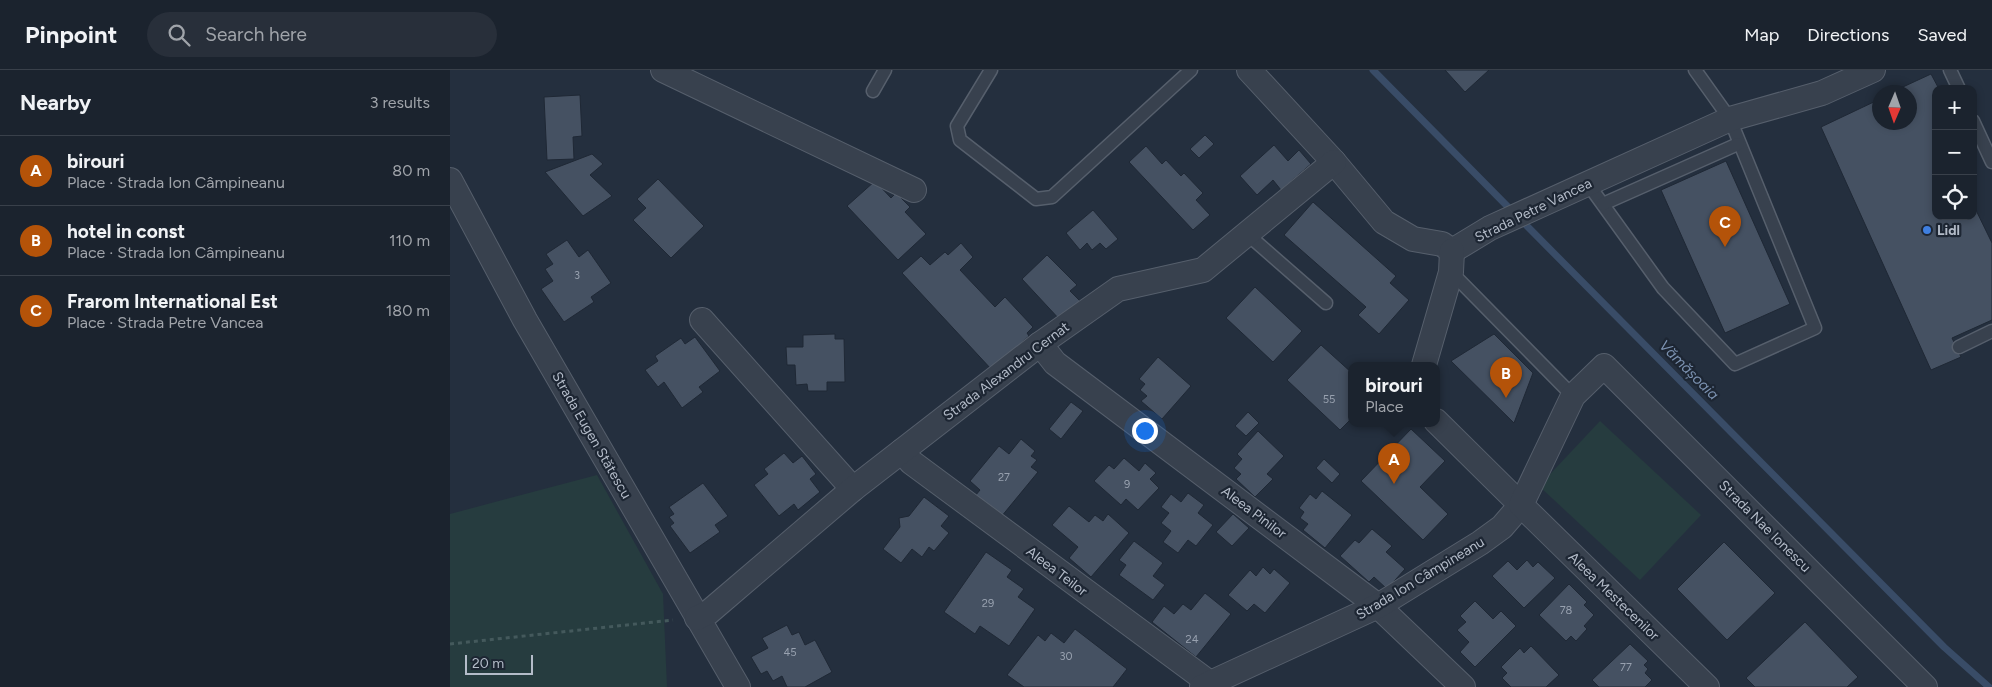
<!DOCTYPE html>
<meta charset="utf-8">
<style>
body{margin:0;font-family:Figtree,sans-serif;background:#282f3a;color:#f1f3f6}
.controls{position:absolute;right:15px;top:15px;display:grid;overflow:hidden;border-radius:10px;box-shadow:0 2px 8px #0003}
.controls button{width:45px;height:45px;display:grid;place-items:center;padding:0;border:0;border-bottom:1px solid #39404a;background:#1b232e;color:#f1f3f6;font:25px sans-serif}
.compass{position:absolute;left:1422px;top:15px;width:45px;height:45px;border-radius:50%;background:#1b232e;box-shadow:0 2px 8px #0003;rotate:182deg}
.scale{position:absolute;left:15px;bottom:12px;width:68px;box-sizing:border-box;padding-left:5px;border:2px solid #b4bcc9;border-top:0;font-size:14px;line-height:18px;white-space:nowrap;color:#b4bcc9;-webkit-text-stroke:4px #1d2633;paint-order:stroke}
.you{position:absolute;left:694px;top:360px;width:18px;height:18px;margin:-12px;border:4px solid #fff;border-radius:50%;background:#1a73e8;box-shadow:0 0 0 8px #1a73e833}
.badge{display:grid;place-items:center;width:32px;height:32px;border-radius:50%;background:#b45309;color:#fff;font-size:16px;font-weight:700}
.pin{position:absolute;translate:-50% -41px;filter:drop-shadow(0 1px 2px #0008)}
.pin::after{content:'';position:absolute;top:26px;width:18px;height:15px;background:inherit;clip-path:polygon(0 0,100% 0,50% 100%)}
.popup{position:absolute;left:898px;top:292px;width:92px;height:65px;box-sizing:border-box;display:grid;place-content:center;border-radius:10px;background:#1b232e;filter:drop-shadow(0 1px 4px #0005);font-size:16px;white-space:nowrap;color:#a0a4aa}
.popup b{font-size:19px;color:#f1f3f6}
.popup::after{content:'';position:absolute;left:50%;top:100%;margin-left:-10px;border:10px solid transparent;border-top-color:#1b232e}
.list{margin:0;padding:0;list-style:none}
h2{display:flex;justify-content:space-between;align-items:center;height:65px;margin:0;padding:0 20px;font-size:21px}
h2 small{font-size:16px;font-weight:400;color:#a0a4aa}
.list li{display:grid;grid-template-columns:32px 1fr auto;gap:15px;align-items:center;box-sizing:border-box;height:70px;padding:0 20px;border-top:1px solid #39404a}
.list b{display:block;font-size:19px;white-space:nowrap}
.list p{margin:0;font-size:16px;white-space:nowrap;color:#a0a4aa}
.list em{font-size:16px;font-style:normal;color:#a0a4aa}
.icon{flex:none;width:28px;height:28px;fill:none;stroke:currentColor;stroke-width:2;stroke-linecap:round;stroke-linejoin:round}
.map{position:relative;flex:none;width:1542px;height:617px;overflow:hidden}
header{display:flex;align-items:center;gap:30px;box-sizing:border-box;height:70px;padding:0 25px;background:#1b232e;border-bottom:1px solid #39404a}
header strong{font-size:24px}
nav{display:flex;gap:28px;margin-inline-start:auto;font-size:18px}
.search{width:350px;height:45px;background:#282f3a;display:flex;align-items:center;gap:12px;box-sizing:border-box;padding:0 18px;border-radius:28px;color:#a0a4aa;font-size:19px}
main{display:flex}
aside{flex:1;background:#1b232e}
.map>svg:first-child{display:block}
.green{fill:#263c3f}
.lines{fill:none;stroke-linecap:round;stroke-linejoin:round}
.stream{stroke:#394c67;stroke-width:7}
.building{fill:#455162;stroke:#1f2835}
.lane-casing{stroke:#565f6c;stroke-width:15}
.street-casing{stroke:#565f6c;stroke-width:26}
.path{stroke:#44595c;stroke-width:3;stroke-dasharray:4 4;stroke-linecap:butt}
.lane{stroke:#38414e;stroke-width:12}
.street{stroke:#38414e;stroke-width:24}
.shop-dot{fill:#3f7fe0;stroke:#1d2633;stroke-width:2}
.labels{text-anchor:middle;stroke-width:4.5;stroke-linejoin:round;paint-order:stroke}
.number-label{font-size:11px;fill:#98a1af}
.street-label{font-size:14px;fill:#b4bcc9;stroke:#1d2633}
.poi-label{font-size:14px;font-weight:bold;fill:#b4bcc9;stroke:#1d2633;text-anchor:start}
.water-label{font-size:15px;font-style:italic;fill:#7c92b1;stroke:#1d2633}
</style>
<header>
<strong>Pinpoint</strong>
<div class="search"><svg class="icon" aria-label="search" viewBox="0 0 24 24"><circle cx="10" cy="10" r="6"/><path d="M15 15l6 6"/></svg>Search here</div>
<nav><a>Map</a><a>Directions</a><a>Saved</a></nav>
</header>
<main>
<aside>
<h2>Nearby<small>3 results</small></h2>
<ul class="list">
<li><span class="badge">A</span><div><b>birouri</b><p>Place · Strada Ion Câmpineanu</p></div><em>80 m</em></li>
<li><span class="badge">B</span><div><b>hotel in const</b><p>Place · Strada Ion Câmpineanu</p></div><em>110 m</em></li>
<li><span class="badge">C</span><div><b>Frarom International Est</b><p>Place · Strada Petre Vancea</p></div><em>180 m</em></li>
</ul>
</aside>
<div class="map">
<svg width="1542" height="617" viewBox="0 0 1542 617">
<rect width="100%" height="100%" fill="#242f3e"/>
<g class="green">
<path d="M1150,351L1251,445L1190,510L1089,416Z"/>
<path d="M147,405L213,524L217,617H0V444Z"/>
</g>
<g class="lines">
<g class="stream">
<path d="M923,0L1063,142"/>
<path d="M1071,150L1494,577L1539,617"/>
</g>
</g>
<g class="building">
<path d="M995,0H1039L1015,22Z"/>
<path d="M1481,4L1489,19H1486V146H1523V134L1542,173V250L1502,268L1511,287L1481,300L1371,57L1430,29V52H1460V22H1442Z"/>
<path d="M130,25L132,66L123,67L124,89L97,90L94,27Z"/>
<path d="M755,65L764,74L749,88L740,79Z"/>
<path d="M824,75L838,91L849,80L861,94L831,120L823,110L807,125L790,106Z"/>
<path d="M696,76L712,94L716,90L731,106L734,103L753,123L746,130L760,145L743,160L679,92Z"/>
<path d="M142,84L153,94L140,105L162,126L133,146L95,102Z"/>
<path d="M1276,91L1340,234L1275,263L1211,120Z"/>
<path d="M208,109L254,156L221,188L183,150L196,138L187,129Z"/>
<path d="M425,111L441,128L446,123L460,137L455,142L476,164L448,190L397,136Z"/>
<path d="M863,132L946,206L940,213L959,230L929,264L908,245L916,237L834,165Z"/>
<path d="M643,140L668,169L656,179L650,173L642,180L637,173L630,180L616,163Z"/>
<path d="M117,170L129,187L138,180L161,213L141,227L144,232L114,252L91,219L103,211L95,199L103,194L96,184Z"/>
<path d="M511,173L523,187L510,200L545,237L555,227L583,257L577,263L579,266L542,300L452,203L471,186L480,195L495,182L498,185Z"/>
<path d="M597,185L627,215L620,221L631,232L611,251L572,209Z"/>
<path d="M805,217L852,261L823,292L776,248Z"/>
<path d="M385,264V269H394L395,312H377V321H358L357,314L346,315L345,295H337L336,277H353V265Z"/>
<path d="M1044,264L1083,303L1064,353L1001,291Z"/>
<path d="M245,267L270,301L249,317L253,322L232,338L214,312L208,317L195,300L208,291L205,286L231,268L235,274Z"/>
<path d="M871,275L902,303V348L890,360L837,310Z"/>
<path d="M708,287L741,316L712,349L691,331L697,326L690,320L695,314L689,309Z"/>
<path d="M621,332L633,341L611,369L599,359Z"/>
<path d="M798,342L809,353L796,366L785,356Z"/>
<path d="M961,359L995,391L970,417L998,444L973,470L911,411Z"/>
<path d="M808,361L834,386L817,404L823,409L805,427L786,409L791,404L784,398L792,389L787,384Z"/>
<path d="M571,369L585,381L581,386L587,390L581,397L588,402L551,447L525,426L530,420L520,411L549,376L559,384Z"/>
<path d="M334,383L343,393L352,386L366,404L360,409L370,422L348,440L344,434L329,446L304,415L318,404L314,399Z"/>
<path d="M674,388L689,401L695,393L706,403L700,409L709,418L688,440L676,429L671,435L644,411L659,395L664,399Z"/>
<path d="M874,389L890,404L882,413L866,398Z"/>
<path d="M253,413L278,446L265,455L270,462L240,483L220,456L224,453L219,447L224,444L219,437Z"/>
<path d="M872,421L902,445L875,478L853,460L858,454L850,448L854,442L849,438L860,424L866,429Z"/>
<path d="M738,423L754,435L748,443L763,455L746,476L738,470L728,483L713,472L721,461L711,453L719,443L711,437L721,424L731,432Z"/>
<path d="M474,427L499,446L491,456L499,463L484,481L479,477L472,487L462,479L451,493L433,479L450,457L449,448L459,446Z"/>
<path d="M619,436L639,452L645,445L653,451L658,444L679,463L641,507L619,488L628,477L602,455Z"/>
<path d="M783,444L799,458L782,476L766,462Z"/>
<path d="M922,459L942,476L936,482L955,499L937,519L924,507L919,512L890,486L905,470L909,473Z"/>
<path d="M684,471L713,493L703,506L715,515L703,530L669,505L676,495L669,490Z"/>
<path d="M1274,472L1325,523L1277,570L1227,519Z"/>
<path d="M536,482L562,500L557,507L574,519L568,527L585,539L559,576L530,556L525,564L494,542Z"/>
<path d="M1077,490L1083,497L1088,492L1105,508L1074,538L1042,506L1058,491L1067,500Z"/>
<path d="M813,497L820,504L824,499L840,513L815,543L804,534L797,541L778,525L800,500L806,506Z"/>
<path d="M1119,514L1137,532L1134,535L1144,545L1134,556L1137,559L1126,571L1121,566L1116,571L1089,545Z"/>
<path d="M755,523L781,544L746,587L702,552L714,536L724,544L733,534L741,540Z"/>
<path d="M1025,531L1043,549L1051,541L1066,556L1025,597L1010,582L1019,572L1007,560L1016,552L1010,546Z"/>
<path d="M1355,552L1408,607L1397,617H1305L1296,608Z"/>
<path d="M337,555L342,565L349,562L355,575L365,570L382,602L355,617H337L332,606L323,611L317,601L311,604L301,587L318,578L312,568Z"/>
<path d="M625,559L677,599L663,617H574L557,605L588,565L595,571L601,563L614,573Z"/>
<path d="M1180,574L1198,591L1194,595L1198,599L1195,603L1202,610L1195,617H1149L1142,610Z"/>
<path d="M1081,576L1109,605L1096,617H1061L1052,608L1057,603L1051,597L1070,578L1074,583Z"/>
</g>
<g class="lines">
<defs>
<g id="lane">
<path d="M541,0L507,56L510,70L586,129L602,127L741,0"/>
<path d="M1500,0L1509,19"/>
<path d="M423,21L435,0"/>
<path d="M1523,51L1542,92"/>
<path d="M1138,114L1213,218L1285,294L1365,258L1280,49L1245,0"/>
<path d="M1153,134L1288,74"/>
<path d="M796,163L876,233"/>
<path d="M1001,202L1123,326"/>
<path d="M1509,277L1542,261"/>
</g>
<g id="street">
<path d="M213,0L464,120"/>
<path d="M799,0L884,92L934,152L963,169L992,174L1002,181"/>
<path d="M0,110L75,250L288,617"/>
<path d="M1002,181L1040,158L1280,49L1372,23L1423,0"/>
<path d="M252,250L403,419"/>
<path d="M590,274L605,293L928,536L1013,617"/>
<path d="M974,295L1001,202L1002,181"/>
<path d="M452,381L461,392L765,617"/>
<path d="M247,548L259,542L403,419L590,274L668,219L753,200L884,92"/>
<path d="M752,617L928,536L1030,473L1052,457L1071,435L986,351"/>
<path d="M1257,617L1071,435L1123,326L1154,296L1475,617"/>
</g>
</defs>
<use href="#lane" class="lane-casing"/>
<use href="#street" class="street-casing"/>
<path class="path" d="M0,574L223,550"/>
<use href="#lane" class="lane"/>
<use href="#street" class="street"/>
</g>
<circle class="shop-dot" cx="1477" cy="160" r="5"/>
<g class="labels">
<g class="number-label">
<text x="127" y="209">3</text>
<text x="879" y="333">55</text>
<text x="554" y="411">27</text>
<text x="677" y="418">9</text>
<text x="538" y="537">29</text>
<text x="1116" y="544">78</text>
<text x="742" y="573">24</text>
<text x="340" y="586">45</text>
<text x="616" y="590">30</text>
<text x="1176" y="601">77</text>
</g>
<g class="street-label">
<text transform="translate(1083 140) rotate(-26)" y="5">Strada Petre Vancea</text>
<text transform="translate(556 301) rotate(-37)" y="5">Strada Alexandru Cernat</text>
<text transform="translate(142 365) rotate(60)" y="5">Strada Eugen Stătescu</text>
<text transform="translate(804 442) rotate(37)" y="5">Aleea Pinilor</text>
<text transform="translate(1315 456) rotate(45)" y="5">Strada Nae Ionescu</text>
<text transform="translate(607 501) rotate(37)" y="5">Aleea Teilor</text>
<text transform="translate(970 508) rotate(-31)" y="5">Strada Ion Câmpineanu</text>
<text transform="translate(1164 526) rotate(44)" y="5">Aleea Mestecenilor</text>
</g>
<g class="poi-label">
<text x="1487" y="165">Lidl</text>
</g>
<g class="water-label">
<text transform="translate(1239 300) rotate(45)" y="5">Vămășoaia</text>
</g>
</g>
</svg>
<div class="controls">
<button>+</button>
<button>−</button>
<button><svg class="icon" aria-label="locate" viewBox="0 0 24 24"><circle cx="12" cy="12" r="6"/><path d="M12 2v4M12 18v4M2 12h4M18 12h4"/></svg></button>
</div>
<svg class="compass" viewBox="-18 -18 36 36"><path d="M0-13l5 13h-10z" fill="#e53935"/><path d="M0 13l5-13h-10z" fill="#a0a4aa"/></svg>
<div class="scale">20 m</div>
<div class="you"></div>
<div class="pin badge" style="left:944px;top:414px">A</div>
<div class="popup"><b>birouri</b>Place</div>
<div class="pin badge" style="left:1056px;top:328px">B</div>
<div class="pin badge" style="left:1275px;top:177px">C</div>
</div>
</main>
